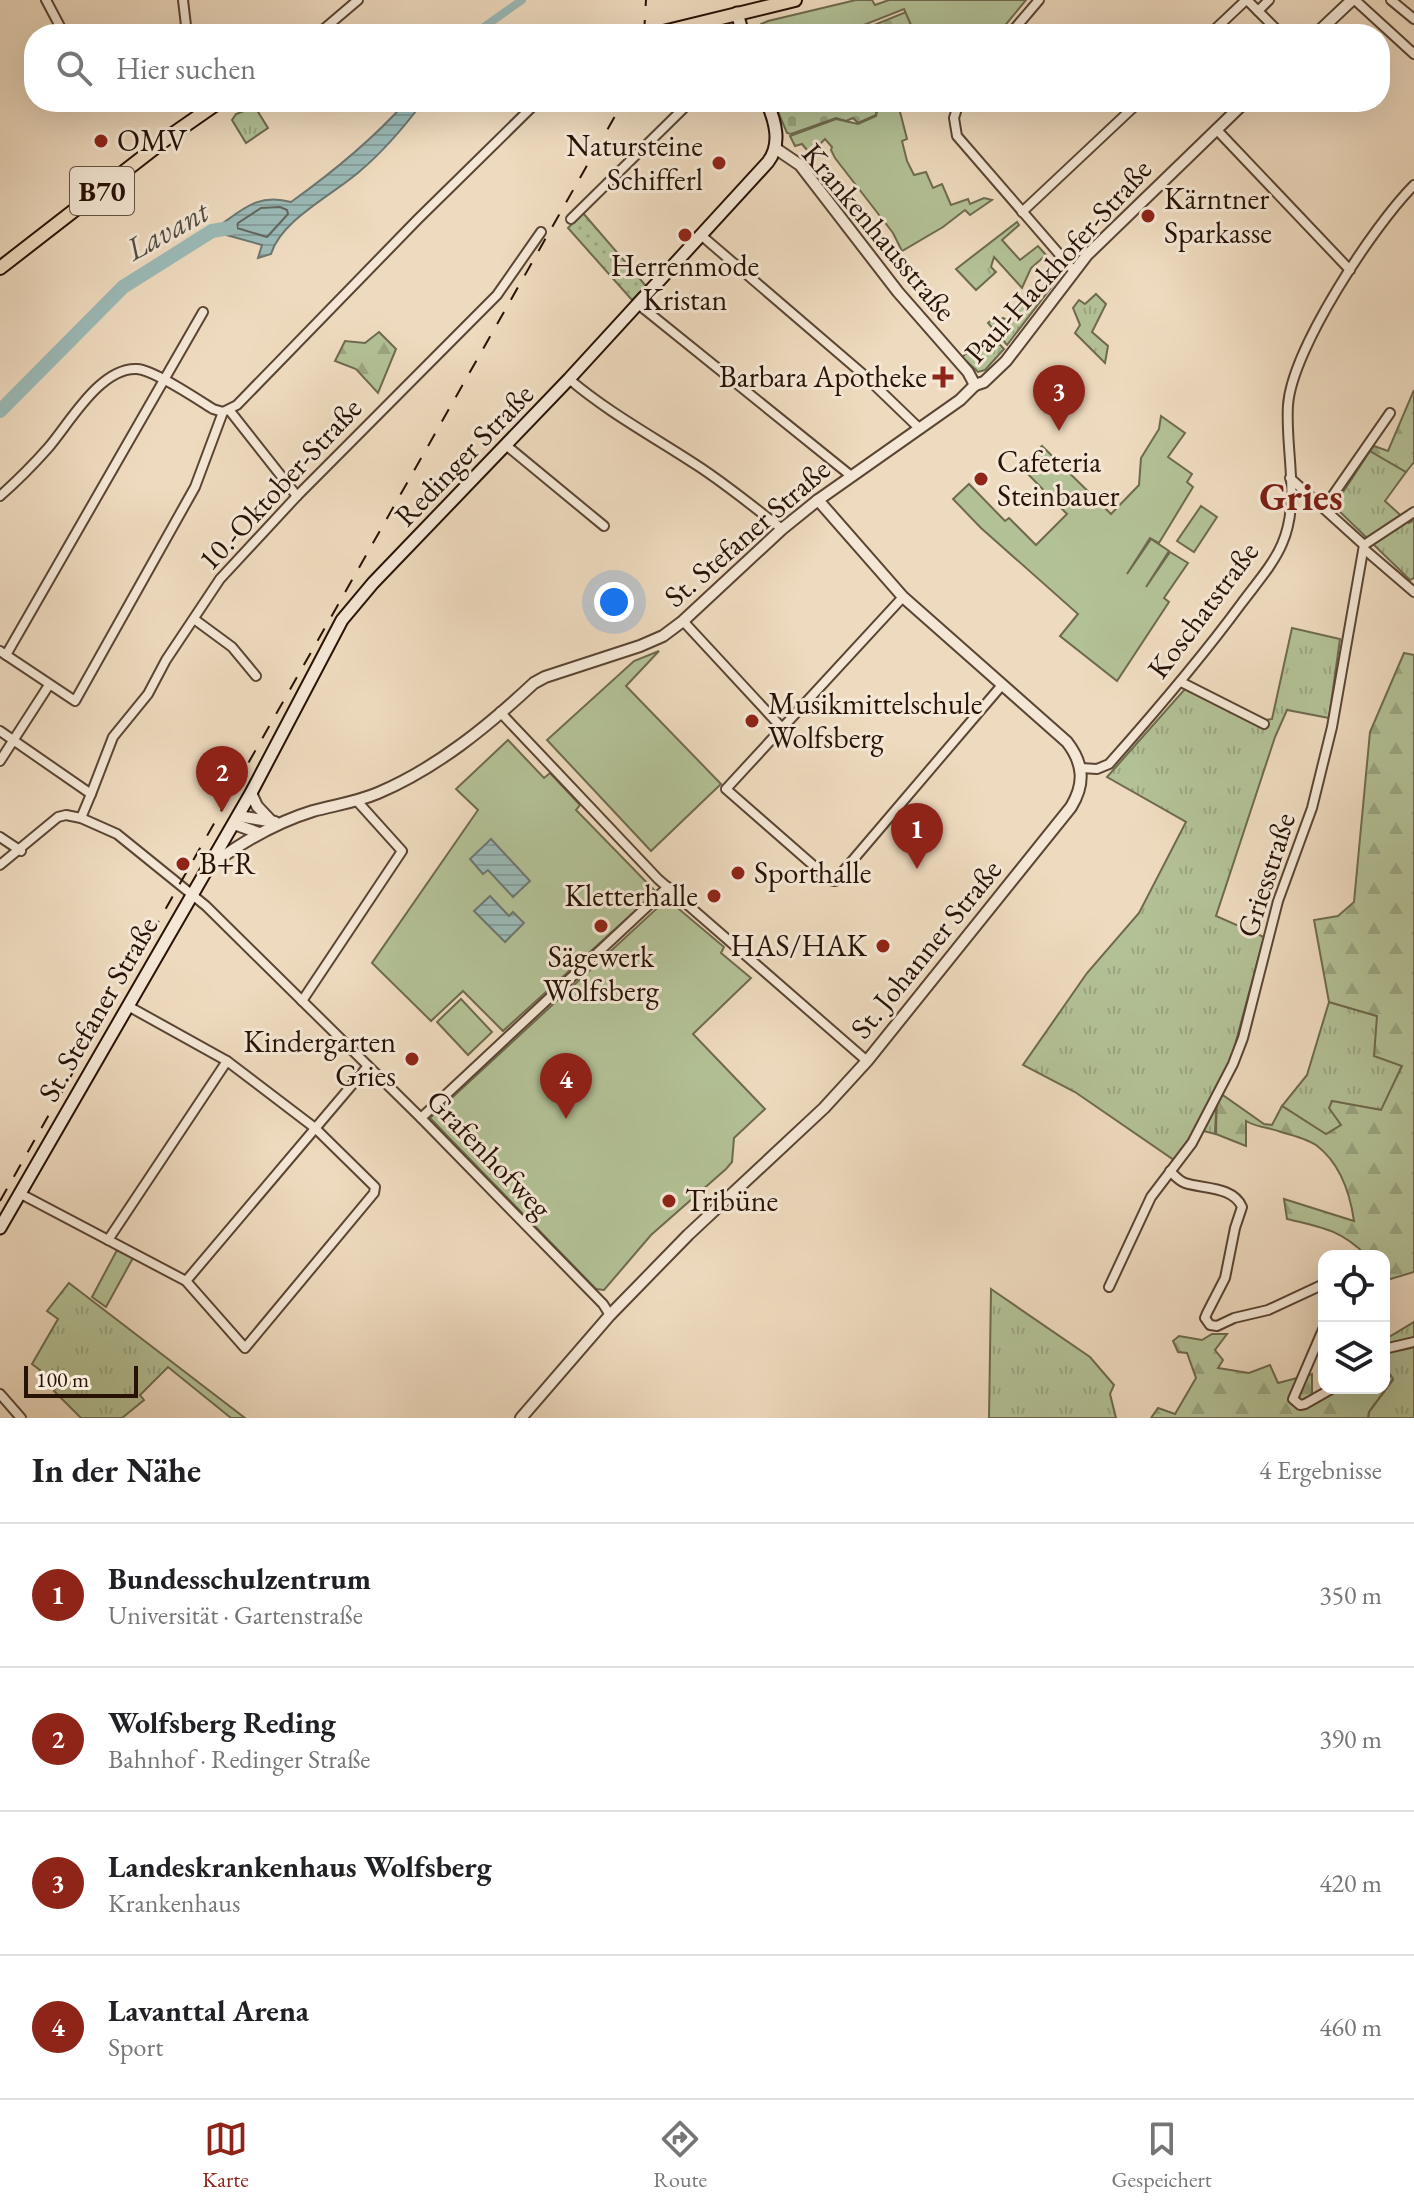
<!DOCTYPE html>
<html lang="de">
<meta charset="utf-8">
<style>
body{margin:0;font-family:"EB Garamond",serif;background:#f2f2f2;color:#202124}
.controls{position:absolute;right:24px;bottom:24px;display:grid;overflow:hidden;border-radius:16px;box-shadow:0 8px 32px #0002}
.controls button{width:72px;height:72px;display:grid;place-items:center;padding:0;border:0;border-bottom:2px solid #e0e0e0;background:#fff;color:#202124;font:40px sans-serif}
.scale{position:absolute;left:24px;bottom:20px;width:114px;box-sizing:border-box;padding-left:8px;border:4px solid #281205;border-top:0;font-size:22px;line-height:28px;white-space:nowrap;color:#281205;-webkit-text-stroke:6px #f4e7d5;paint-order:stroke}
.you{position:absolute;left:614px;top:602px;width:28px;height:28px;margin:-20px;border:6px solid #fff;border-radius:50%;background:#1a73e8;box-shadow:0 0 0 12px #1a73e833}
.badge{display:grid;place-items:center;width:52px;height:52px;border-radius:50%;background:#8f2418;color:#fff;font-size:26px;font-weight:700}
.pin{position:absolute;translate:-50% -66px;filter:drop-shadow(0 2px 4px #0008)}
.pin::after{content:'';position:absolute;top:42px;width:28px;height:24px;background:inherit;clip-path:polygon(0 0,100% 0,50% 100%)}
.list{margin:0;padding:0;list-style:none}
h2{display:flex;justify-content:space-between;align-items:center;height:104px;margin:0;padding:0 32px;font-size:34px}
h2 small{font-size:26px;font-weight:400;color:#757577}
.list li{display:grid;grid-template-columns:52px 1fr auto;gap:24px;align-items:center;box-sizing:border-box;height:144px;padding:0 32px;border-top:2px solid #e0e0e0}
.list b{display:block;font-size:30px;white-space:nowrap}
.list p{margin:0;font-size:26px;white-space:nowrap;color:#757577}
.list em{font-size:26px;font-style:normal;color:#757577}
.icon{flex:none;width:44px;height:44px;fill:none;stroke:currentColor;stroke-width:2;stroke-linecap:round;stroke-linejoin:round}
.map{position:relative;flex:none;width:1414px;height:1418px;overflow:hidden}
.search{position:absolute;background:#fff;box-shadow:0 8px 32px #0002;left:24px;right:24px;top:24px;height:88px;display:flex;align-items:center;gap:20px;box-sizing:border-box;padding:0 28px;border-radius:32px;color:#757577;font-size:30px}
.sheet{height:680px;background:#fff}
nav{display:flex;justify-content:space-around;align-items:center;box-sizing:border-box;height:112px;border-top:2px solid #e0e0e0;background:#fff;font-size:22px;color:#757577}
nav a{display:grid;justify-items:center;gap:4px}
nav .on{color:#8f2418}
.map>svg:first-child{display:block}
.grass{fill:url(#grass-tufts);stroke:#6e6a4e;stroke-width:2}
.forest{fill:url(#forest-firs);stroke:#6e6a4e;stroke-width:2}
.cemetery{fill:url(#cemetery-stones);stroke:#6e6a4e;stroke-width:2}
.park{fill:#b3c196;stroke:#6e6a4e;stroke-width:2}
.garden{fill:url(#garden-dots);stroke:#6e6a4e;stroke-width:2}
.water{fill:url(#water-rules);stroke:#6d7770;stroke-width:2}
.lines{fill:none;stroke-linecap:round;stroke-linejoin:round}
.shore{stroke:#62665e;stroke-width:2}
.canal{stroke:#9bbab7;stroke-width:8}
.river{stroke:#9bbab7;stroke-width:14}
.minor-casing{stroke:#5a4433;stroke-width:12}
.tertiary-casing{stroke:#5a4433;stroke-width:14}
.secondary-casing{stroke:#281205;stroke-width:15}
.primary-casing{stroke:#281205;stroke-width:16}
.minor{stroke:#f4e7d5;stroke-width:8}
.tertiary{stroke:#f4e7d5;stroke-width:10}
.secondary{stroke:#f4e7d5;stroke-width:11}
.primary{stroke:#eedabe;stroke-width:12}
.rail{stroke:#281205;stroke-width:2;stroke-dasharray:14 14;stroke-linecap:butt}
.poi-dot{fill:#8f2418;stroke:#f4e7d5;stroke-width:3}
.labels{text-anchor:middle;stroke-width:6;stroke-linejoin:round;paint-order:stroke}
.shield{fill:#f4e7d5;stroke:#655243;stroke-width:2}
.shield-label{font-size:28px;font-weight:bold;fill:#281205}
.poi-label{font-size:30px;fill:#281205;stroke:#f4e7d5;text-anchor:start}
.street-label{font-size:30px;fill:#281205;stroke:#f4e7d5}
.water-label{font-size:32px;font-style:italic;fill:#504d43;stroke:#f4e7d5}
.district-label{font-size:38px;font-weight:bold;fill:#7a1f14;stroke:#f4e7d5}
</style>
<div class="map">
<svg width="1414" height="1418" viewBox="0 0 1414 1418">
<defs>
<pattern id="grass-tufts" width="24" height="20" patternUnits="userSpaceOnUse" patternTransform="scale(2)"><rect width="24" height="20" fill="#b3c196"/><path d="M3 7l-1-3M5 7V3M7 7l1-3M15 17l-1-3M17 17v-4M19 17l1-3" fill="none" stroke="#9aa580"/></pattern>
<pattern id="forest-firs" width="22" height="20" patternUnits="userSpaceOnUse" patternTransform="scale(2)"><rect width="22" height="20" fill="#b3c196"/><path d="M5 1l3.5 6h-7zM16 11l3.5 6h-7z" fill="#9aa580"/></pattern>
<pattern id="cemetery-stones" width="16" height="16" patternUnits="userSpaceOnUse" patternTransform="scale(2)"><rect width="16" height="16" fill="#b3c196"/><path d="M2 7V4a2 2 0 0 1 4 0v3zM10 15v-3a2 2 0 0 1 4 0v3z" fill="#9aa580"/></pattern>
<pattern id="garden-dots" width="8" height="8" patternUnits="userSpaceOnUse" patternTransform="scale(2)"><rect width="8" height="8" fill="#b3c196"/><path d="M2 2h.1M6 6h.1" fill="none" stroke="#9aa580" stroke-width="1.8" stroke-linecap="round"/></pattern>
<pattern id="water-rules" width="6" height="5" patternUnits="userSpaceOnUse" patternTransform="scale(2)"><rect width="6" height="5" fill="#9bbab7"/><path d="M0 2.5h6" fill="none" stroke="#869f9c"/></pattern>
</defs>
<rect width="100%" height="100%" fill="#eedabe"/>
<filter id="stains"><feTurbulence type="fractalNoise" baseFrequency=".0025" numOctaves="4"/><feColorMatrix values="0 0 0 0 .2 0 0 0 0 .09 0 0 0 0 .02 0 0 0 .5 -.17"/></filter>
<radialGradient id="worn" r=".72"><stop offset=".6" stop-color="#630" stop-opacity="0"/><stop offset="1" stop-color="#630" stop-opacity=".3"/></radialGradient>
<g class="grass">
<path d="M255,107L268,128L246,143L232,120L236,114Z"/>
<path d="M1017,222L1019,225L1002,240L1020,260L1038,246L1046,255L1031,268L1022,288L994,257L991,267L996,272L976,290L956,269Z"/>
<path d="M1053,285L1007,345L988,323L993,318L998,321L1003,318L1007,320L1024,303L1022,298L1038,295Z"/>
<path d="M1096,294L1106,304L1092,332L1108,346L1105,363L1075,333L1080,325L1073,308L1079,300L1085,304Z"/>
<path d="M991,335L1004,349L985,370L978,372L962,357L974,347L976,349Z"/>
<path d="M1370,451L1406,472L1385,501L1409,523L1414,520V578L1410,580L1334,506Z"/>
<path d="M1292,628L1340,639L1329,718L1287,710L1275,737L1216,916L1264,937L1231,1060L1217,1091L1215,1134L1196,1129L1174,1160L1075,1092L1023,1065L1087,973L1139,913L1186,822L1107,777L1185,689L1263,727L1266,720L1272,719Z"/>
<path d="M1329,1002L1377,1016L1402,1066L1382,1110L1332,1102L1341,1125L1326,1135L1282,1106L1307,1075Z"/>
<path d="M69,1283L245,1418H231L168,1367L140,1395L144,1400L122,1418H81L54,1391L58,1384L32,1364L58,1319L47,1311Z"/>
<path d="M991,1289L1090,1357L1114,1385L1110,1394L1116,1418H989Z"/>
<path d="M1414,1322V1418H1368L1369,1412L1393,1380L1384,1365V1340Z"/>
</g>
<g class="forest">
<path d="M379,332L396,349L378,393L356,369L335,361L345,341L365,343Z"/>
<path d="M1414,390V462L1406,472L1370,451L1374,446L1388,451Z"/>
<path d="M1404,653L1414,655V1272L1384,1281V1256H1367C1341,1230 1322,1227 1287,1219L1284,1199L1354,1221C1350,1193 1340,1163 1316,1145C1307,1139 1292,1135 1281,1132C1269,1127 1258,1128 1246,1121V1146L1216,1134L1217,1091L1264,1124L1272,1125L1282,1106L1326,1134L1341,1125L1329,1108L1332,1101L1381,1110L1402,1066L1374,1056L1377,1016L1329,1002L1314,920L1338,916L1354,902L1370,732Z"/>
<path d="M1212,1334H1227L1215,1350L1223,1360L1218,1368L1249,1373L1270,1365L1278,1383L1312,1374V1402L1337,1388H1384V1365L1393,1379L1369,1412L1368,1418H1151L1158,1408L1175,1414L1196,1378L1187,1353L1178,1352L1173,1341L1179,1336L1202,1340Z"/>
</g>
<g class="cemetery">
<path d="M906,12L915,34H852Z"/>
<path d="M774,102H889L876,107V115L858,123L853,118L846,121L836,118L791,134L787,133Z"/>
</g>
<g class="park">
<path d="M856,0H872L875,5L889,0H1026L998,34H915L904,9L841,34H758L761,24L768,21Z"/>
<path d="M884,106L899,108L907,139L902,141L907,161L914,175L926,172L933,188L942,184L951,205L968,199L970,204L984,198L992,200L970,215L965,210L943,227L902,251L893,233L835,158L831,150L832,147L825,139L817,147L819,152L812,156L802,144L795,146L790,136L836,119L858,124L876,116L878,108Z"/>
<path d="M1161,416L1185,433L1168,457L1192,474L1187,482L1193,487L1159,543L1150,538L1127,574L1151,539L1169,551L1146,587L1170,552L1188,563L1164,598L1169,602L1117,681L1060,636L1078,614L981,528L953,499L969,484L1005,521L1009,518L1036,545L1067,514L1021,467L1042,446L1111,514L1139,485L1141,458L1159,429Z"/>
<path d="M1201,506L1217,517L1194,552L1177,541Z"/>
<path d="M659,651L626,686L721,784L651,851L547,740L634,661Z"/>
<path d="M508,740L544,778L550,773L580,805L576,810L656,892L503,1031L463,991L431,1021L372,963L478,810L456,789Z"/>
<path d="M667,899L724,947L721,953L751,978L693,1034L765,1109L734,1138L732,1162L726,1169L651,1235L604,1290L596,1289L430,1118Z"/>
<path d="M461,999L492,1032L468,1055L437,1022Z"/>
<path d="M117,1250L133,1258L106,1307L92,1297Z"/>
</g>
<path class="garden" d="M583,213L646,286L632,300L568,228Z"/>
<g class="water">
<path d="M406,102H423C404,127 384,151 360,171C333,195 281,220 271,254L258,258L262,245L212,231C240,212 256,192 291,202C333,172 372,140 406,102Z"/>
<path d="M491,839L530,881L513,897L488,870L483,874L470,859Z"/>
<path d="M490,896L509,916L513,912L524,923L505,942L474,911Z"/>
</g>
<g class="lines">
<path class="shore" d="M280,207L287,210L288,214L267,237L237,228L238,223L261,208Z"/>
<path class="canal" d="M474,34L522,0"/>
<path class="river" d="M0,411L123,287L212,231L230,228"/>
<defs>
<g id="minor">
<path d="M46,0L64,34"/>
<path d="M183,0L187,34"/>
<path d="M1247,0L1281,34"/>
<path d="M1355,0L1414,54"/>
<path d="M1391,0L1414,19"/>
<path d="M1258,11L1269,0"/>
<path d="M318,34L358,0"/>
<path d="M1010,34L1039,0"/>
<path d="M1210,34L1246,0"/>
<path d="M959,102L954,118L957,136L1073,270"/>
<path d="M1216,129L1350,270"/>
<path d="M1022,212L1139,102"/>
<path d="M571,219L690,102"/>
<path d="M702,236L864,375L920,429"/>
<path d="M638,304L850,475"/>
<path d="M569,379C609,413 654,437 698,466C727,485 754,507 782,529"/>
<path d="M230,411L297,496"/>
<path d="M223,412L237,405L418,219L537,102"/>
<path d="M507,446L604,526"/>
<path d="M0,496C17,481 33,465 48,448C69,424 100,367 137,369C154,370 197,399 213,409L223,412"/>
<path d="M1324,508L1390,413"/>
<path d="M1364,545L1414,512"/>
<path d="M1364,549L1414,592"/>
<path d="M903,597L726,789L830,880L835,881L1002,685"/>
<path d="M194,619L232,647L256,676"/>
<path d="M683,621L783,729"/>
<path d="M0,651L75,701L195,487L223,412"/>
<path d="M6,655L203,312"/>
<path d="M1181,682L1264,724"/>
<path d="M500,712L658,879L867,1061"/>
<path d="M0,731L91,794L81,818"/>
<path d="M0,761L49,685"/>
<path d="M1081,768L1097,769L1109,764C1155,712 1200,660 1241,604C1255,585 1273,565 1282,544C1301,501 1285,450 1288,405C1292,349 1374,225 1414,185"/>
<path d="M91,794L113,737L148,694L166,660L220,579L297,496L497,295L541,232"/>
<path d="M0,837L21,851"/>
<path d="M0,865L58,817L66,815L81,818L117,834L206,906L421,1118L603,1304L610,1315"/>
<path d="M302,1001L402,851L357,801"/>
<path d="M421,1118L668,887"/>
<path d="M1170,1171C1175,1176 1179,1181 1185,1183C1203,1189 1233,1186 1242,1207L1235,1228L1225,1278L1207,1313L1205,1318L1210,1325L1217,1326L1234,1318L1268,1310L1324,1284"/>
<path d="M19,1193L186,1281L245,1348L374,1193L375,1187L315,1128L227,1061L128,1006"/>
<path d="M108,1240L227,1061"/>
<path d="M186,1281L368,1066"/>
<path d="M1109,1287L1151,1197L1192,1143L1233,1064L1243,1038L1278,901L1312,808L1332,727L1364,545L1290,478"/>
<path d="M1324,1327L1293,1399L1300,1405L1305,1404L1333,1388"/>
<path d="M1384,1349L1414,1342"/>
<path d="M0,1394L21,1418"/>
</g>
<g id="tertiary">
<path d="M1316,34L1352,0"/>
<path d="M775,148L800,165L898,292L968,372L975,385"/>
<path d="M975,385L984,382L1006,361L1087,255L1245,102"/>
<path d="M251,793L257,806L272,822"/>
<path d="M238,816L275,822"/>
<path d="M234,824L259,833"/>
<path d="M210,866C242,842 274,823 313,811C335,805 357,802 378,793C437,768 488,726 534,683L545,677L640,646L663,636L683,621L782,529L818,500L960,400L975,385"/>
<path d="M521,1418L610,1315L688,1235L824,1108L867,1061L1071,807C1085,784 1084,764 1067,742L903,597L818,500"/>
</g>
<g id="secondary">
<path d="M737,13L743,34"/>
<path d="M0,1228L251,793L342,620L373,583L569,379L768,162C782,144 775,121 767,102"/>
</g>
<g id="primary">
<path d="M655,34L795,0"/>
<path d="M0,268L170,136L219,102"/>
</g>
</defs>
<use href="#minor" class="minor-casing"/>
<use href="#tertiary" class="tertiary-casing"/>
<use href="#secondary" class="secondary-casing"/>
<use href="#primary" class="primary-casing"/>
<use href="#minor" class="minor"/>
<use href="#tertiary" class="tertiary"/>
<use href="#secondary" class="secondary"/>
<use href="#primary" class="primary"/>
<g class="rail">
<path d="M644,34L646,0"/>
<path d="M0,1201L623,102"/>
</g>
</g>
<g class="poi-dot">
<circle cx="101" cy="141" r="8"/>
<circle cx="719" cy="163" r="8"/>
<circle cx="1148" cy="216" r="8"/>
<circle cx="685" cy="235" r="8"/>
<path d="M939 365h8v8h8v8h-8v8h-8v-8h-8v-8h8z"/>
<circle cx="981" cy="479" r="8"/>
<circle cx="752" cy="721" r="8"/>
<circle cx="183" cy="864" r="8"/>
<circle cx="738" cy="873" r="8"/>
<circle cx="714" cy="896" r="8"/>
<circle cx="601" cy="926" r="8"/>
<circle cx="883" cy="946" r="8"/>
<circle cx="412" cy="1059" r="8"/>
<circle cx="669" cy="1201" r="8"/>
</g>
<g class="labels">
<rect class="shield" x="70" y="167" width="64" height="48" rx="6"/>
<g class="shield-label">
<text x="102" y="201">B70</text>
</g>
<g class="poi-label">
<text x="117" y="151">OMV</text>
<text x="703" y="156" text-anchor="end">Natursteine<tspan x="703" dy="34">Schifferl</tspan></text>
<text x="1164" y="209">Kärntner<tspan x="1164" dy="34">Sparkasse</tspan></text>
<text x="685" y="276" text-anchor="middle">Herrenmode<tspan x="685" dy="34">Kristan</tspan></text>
<text x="927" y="387" text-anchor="end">Barbara Apotheke</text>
<text x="997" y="472">Cafeteria<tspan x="997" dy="34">Steinbauer</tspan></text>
<text x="768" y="714">Musikmittelschule<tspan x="768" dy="34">Wolfsberg</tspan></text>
<text x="199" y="874">B+R</text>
<text x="754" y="883">Sporthalle</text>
<text x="698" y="906" text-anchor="end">Kletterhalle</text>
<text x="867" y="956" text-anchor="end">HAS/HAK</text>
<text x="601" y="967" text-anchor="middle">Sägewerk<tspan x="601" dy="34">Wolfsberg</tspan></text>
<text x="396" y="1052" text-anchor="end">Kindergarten<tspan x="396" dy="34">Gries</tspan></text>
<text x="685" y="1211">Tribüne</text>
</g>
<g class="street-label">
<text transform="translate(879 232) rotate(50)" y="10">Krankenhausstraße</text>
<text transform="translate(1058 261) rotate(-48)" y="10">Paul-Hackhofer-Straße</text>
<text transform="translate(464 455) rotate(-46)" y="10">Redinger Straße</text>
<text transform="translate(280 484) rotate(-47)" y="10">10.-Oktober-Straße</text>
<text transform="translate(747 533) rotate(-41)" y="10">St. Stefaner Straße</text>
<text transform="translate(1203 610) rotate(-53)" y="10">Koschatstraße</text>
<text transform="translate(1266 875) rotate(-72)" y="10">Griesstraße</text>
<text transform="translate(926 949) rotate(-51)" y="10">St. Johanner Straße</text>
<text transform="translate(98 1009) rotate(-60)" y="10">St. Stefaner Straße</text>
<text transform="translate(489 1154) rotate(46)" y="10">Grafenhofweg</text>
</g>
<g class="water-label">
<text transform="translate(167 230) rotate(-29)" y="11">Lavant</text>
</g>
<g class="district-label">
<text x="1301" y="510">Gries</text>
</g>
</g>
<rect width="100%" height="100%" filter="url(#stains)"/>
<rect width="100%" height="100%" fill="url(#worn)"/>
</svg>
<div class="controls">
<button><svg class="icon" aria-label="locate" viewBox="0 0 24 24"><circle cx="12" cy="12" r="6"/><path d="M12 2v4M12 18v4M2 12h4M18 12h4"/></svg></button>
<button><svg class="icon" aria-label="layers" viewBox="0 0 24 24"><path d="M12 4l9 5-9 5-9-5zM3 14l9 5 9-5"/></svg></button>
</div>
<div class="scale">100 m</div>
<div class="you"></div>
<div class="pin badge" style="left:917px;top:869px">1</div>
<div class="pin badge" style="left:222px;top:812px">2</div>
<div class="pin badge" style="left:1059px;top:431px">3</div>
<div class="pin badge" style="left:566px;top:1119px">4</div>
<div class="search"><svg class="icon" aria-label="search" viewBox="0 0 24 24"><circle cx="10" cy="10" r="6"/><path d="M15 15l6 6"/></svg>Hier suchen</div>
</div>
<section class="sheet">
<h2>In der Nähe<small>4 Ergebnisse</small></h2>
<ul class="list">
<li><span class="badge">1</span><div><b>Bundesschulzentrum</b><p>Universität · Gartenstraße</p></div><em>350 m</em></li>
<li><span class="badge">2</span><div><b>Wolfsberg Reding</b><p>Bahnhof · Redinger Straße</p></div><em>390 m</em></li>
<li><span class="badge">3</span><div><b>Landeskrankenhaus Wolfsberg</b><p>Krankenhaus</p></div><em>420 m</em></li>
<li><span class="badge">4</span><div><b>Lavanttal Arena</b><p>Sport</p></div><em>460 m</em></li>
</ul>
</section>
<nav>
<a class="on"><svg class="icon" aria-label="map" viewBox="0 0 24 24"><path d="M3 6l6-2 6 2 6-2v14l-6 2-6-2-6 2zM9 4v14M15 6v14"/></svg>Karte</a>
<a><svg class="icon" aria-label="directions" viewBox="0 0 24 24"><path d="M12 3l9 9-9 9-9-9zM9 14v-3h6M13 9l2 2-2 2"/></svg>Route</a>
<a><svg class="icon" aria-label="saved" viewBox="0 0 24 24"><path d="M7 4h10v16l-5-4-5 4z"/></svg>Gespeichert</a>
</nav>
